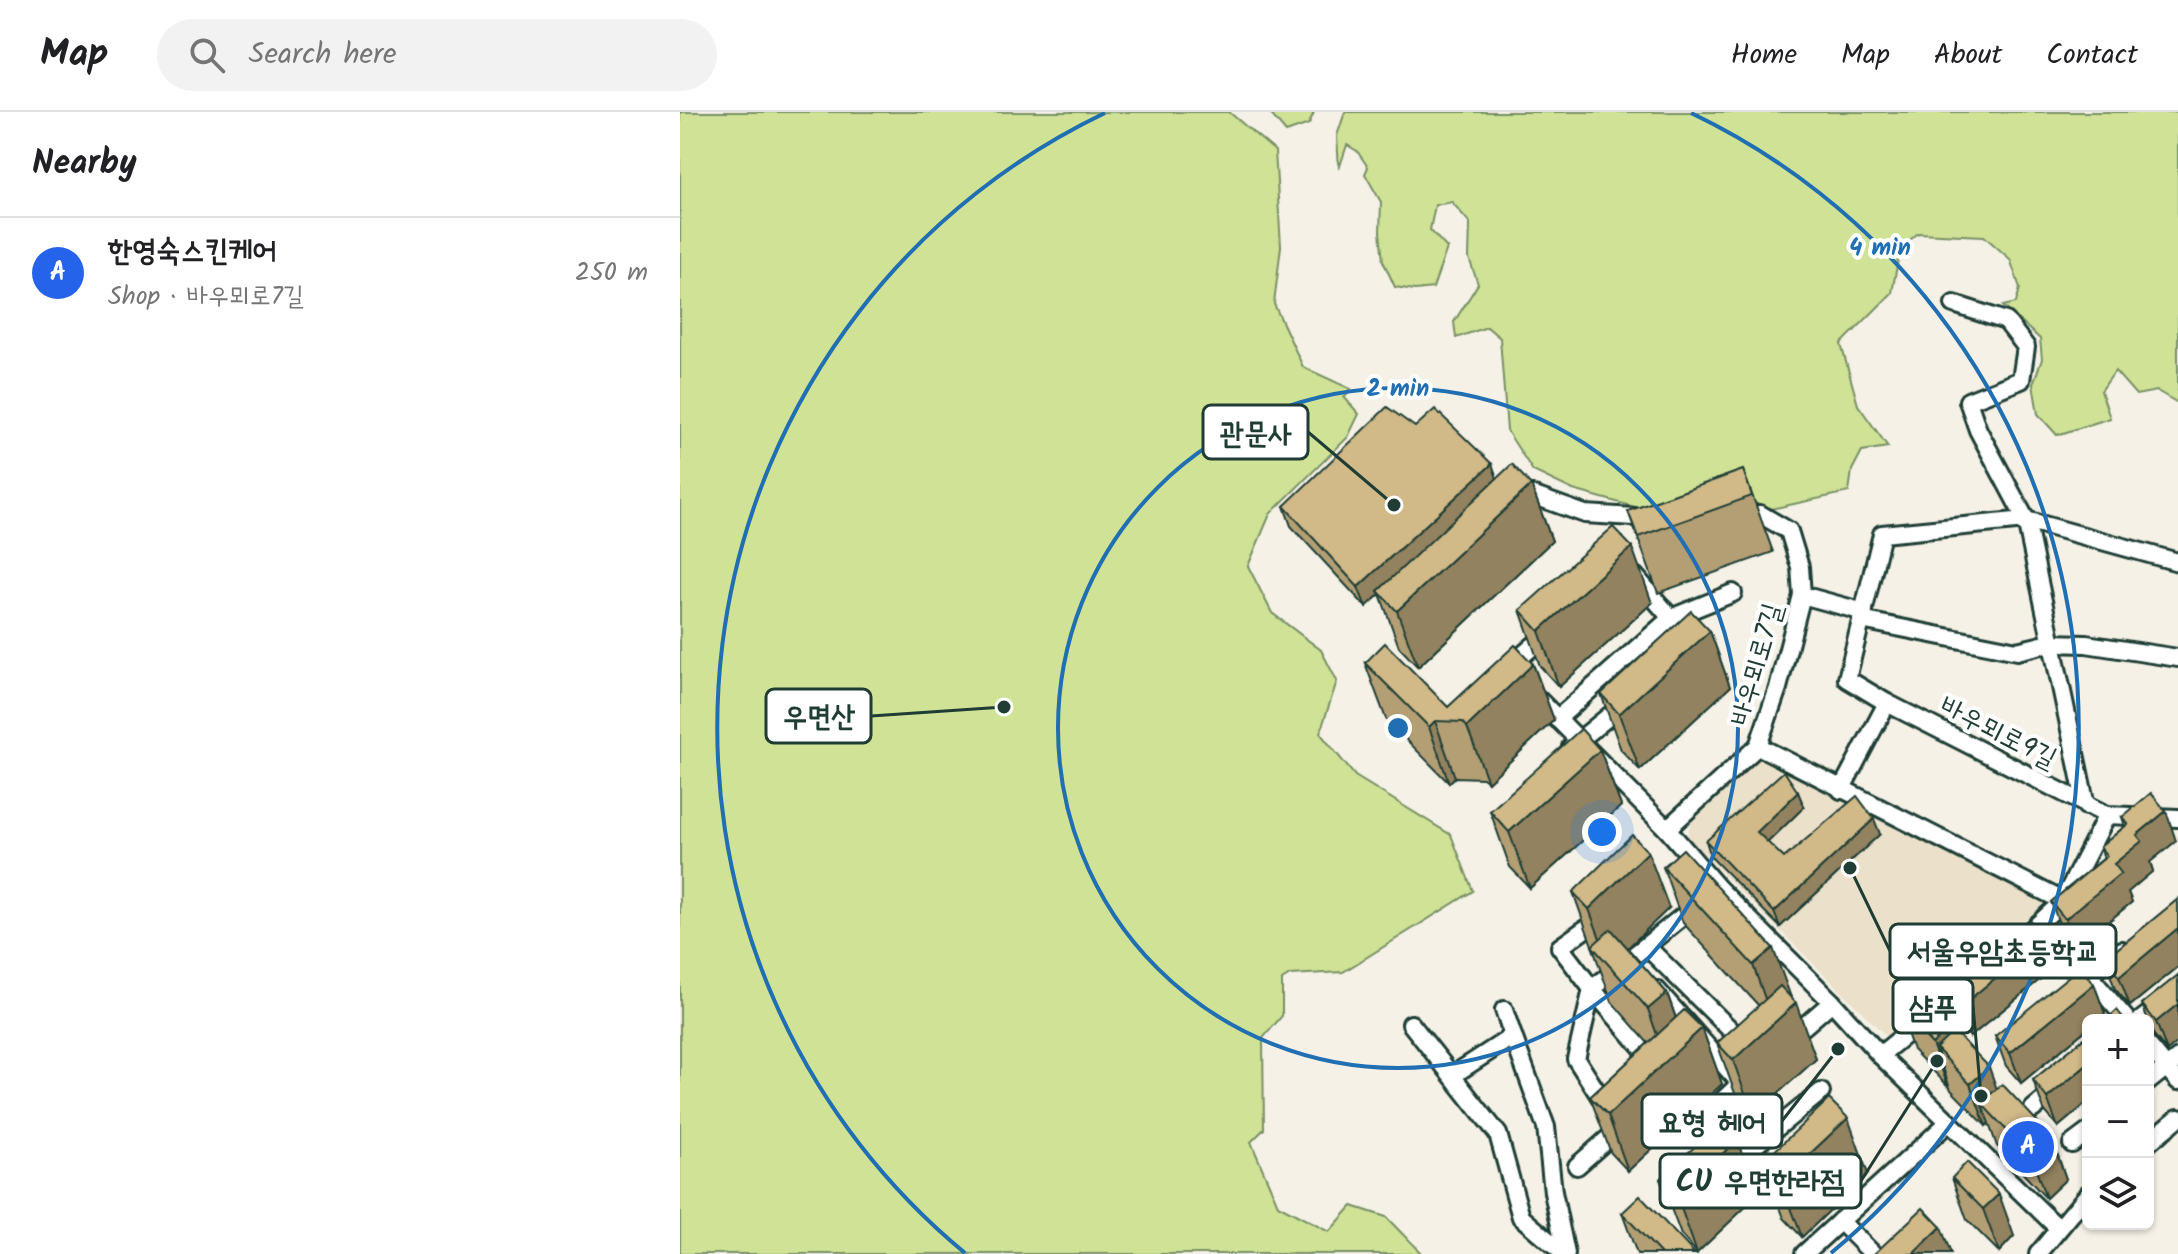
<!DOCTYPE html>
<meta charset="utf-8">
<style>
body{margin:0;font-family:Kalam,"Poor Story",sans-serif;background:#f2f2f2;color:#202124}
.controls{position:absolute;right:24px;bottom:24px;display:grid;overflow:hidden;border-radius:12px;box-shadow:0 2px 6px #0004}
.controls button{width:72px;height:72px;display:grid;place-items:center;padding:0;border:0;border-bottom:2px solid #e0e0e0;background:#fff;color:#202124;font:40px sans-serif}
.you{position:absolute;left:922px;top:720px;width:28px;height:28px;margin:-20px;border:6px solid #fff;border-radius:50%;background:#1a73e8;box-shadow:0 0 0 12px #1a73e833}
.badge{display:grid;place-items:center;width:52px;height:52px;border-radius:50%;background:#2563eb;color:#fff;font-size:26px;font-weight:700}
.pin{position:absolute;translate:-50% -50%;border:4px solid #fff;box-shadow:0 2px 8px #0006}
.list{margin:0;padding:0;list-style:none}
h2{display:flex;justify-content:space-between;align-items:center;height:104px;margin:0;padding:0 32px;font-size:34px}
h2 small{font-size:26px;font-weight:400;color:#757577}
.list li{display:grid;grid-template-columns:52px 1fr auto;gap:24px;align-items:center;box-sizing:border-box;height:112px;padding:0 32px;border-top:2px solid #e0e0e0}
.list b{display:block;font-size:30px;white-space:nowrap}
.list p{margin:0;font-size:26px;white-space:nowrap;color:#757577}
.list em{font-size:26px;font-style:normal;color:#757577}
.icon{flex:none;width:44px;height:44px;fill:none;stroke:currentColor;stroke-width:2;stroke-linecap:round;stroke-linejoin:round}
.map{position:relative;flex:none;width:1498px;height:1142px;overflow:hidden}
header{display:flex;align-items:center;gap:48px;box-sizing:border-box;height:112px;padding:0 40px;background:#fff;border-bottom:2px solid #e0e0e0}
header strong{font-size:38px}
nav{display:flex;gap:44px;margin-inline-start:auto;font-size:28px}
.search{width:560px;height:72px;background:#f2f2f2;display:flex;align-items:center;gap:20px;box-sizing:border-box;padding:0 28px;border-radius:44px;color:#757577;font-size:30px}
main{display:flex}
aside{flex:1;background:#fff}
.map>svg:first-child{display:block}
.built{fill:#ebe0ca}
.green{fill:#cfe296;stroke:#779065;stroke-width:2}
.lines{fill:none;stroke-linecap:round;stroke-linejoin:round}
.minor-casing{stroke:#1f3d34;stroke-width:22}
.minor{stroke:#fff;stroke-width:16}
.wall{fill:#b49f75;stroke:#1f3d34;stroke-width:2}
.shaded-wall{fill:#92825f;stroke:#1f3d34;stroke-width:2}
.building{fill:#d1b988;stroke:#1f3d34;stroke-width:2}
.ring{fill:none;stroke:#1f6fb2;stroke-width:4}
.labels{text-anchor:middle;stroke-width:8;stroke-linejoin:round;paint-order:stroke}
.street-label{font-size:28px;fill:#1f3d34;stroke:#fff}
.centre{fill:#1f6fb2;stroke:#fff;stroke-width:4}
.ring-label{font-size:24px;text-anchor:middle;font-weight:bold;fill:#1f6fb2;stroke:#fff;stroke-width:8;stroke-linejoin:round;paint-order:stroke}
.leader{fill:none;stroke:#1f3d34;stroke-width:3}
.callout-dot{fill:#1f3d34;stroke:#fff;stroke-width:3}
.callout{fill:#fff;stroke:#1f3d34;stroke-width:3}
.callout-label{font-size:30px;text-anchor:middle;font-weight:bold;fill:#1f3d34}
</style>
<header>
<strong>Map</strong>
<div class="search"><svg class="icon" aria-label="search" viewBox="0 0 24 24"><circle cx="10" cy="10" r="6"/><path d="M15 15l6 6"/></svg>Search here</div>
<nav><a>Home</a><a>Map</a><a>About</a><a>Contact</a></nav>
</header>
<main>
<aside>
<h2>Nearby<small></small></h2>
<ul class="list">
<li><span class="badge">A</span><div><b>한영숙스킨케어</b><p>Shop · 바우뫼로7길</p></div><em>250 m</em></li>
</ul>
</aside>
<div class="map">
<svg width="1498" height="1142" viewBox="0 0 1498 1142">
<rect width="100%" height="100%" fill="#f6f1e7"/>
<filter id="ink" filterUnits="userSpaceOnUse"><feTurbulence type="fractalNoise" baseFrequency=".0125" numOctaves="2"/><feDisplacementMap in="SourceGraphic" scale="16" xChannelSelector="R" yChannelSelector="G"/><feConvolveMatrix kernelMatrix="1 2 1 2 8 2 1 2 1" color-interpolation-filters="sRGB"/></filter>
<g filter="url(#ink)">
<path class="built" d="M1079,642L1362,786L1365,791L1215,922L1207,925L1007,726L1012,704Z"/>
<g class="green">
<path d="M0,0H549L595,39L601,134L594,192L623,255L671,277L664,285L679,302L668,325L590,402L568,454L592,501L641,538L657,569L640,621L675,664L771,723L793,779L663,860L610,863L602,868V904L583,926L584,1017L571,1030L598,1093L649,1120L672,1094L706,1105L742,1142H0Z"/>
<path d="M589,0H634L629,12L606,20Z"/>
<path d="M665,0H1498V291L1477,279L1456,283L1435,259L1421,279L1430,306L1377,323L1358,302L1353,272L1362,247L1360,227L1323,194L1336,191L1340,176L1330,147L1304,124L1238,121L1220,137L1212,181L1161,232L1178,293L1208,335L1182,339L1172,358L1169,380L1091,397L1060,388L966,398L893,378L853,359L827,319L820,226L807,215L776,226L774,210L798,172L789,146L790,111L772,90L755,93L750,118L767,136L753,176L735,178L715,175L703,149L700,120L701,90L685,62L688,55L677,39L667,33L659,57L657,24Z"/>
</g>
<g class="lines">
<defs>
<g id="minor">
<path d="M1274,192L1326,209L1346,235L1341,268L1288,289L1298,318L1346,408L1406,694"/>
<path d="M835,377L905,402L971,406"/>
<path d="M1498,450L1346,408L1202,422L1167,567L1207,591L1427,703L1498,706"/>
<path d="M1122,483L1184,500"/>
<path d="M991,506L1053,481"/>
<path d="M1181,508L1337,539L1370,531L1406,532L1498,546"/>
<path d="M829,555L868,521"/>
<path d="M858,587L987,717L1038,776L1152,890L1200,943L1378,1116"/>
<path d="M877,607L991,506L955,464"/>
<path d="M1078,634L1383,789"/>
<path d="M891,635L944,592"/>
<path d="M1161,678L1207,591"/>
<path d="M987,717L1078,634L1098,576L1122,483L1120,455L1109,419L1080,402L1058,404"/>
<path d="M922,805L880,835L912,877L1018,792"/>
<path d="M1357,814L1409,864L1447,908"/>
<path d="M1341,828L1383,789L1427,703"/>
<path d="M966,834L1067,934"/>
<path d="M912,877L994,973L940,1016L896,947Z"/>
<path d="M1391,877L1442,838"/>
<path d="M977,878L1060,971"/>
<path d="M1461,908L1498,880"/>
<path d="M731,912L818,1022L841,1105L884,1142"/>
<path d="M833,924L866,1015L873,1080L886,1142"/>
<path d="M1108,928L1152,890"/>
<path d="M1468,933L1498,969"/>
<path d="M1200,943L1286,873"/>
<path d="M773,963L833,924L824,898"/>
<path d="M1068,964L1023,1007L1062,1044L1141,980"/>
<path d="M1468,970L1498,946"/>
<path d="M1353,997L1408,951"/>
<path d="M1468,1031L1498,1006"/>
<path d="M1392,1032L1408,1020"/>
<path d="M897,1054L940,1016"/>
<path d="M1160,1109L1193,1142"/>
<path d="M1124,1142L1269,1010"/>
<path d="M1358,1142L1408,1082"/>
</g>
</defs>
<use href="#minor" class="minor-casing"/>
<use href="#minor" class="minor"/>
</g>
<g class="wall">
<path d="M735,315L812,352L817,367L851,373L872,429L738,555L719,535L700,482L686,495L611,414L604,394Z"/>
<path d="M1063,358L1093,440L978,481L948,399Z"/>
<path d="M972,491L879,575L860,554L840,498Z"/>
<path d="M1030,519L1050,575L960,658L941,638L921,582Z"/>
<path d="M685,551L768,595L853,552L874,608L808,670L803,666L775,665L769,671L706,607Z"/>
<path d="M920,638L941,694L850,776L830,755L810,699Z"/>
<path d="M1118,680L1124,695L1087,731L1104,746L1200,722L1100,815L1031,745L1026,729Z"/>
<path d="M1442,705L1496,729L1470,750L1473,759L1448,780L1452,790L1396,836L1382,819L1371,790L1424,746L1420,735L1445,714Z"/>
<path d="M983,755L1111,885L1136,947L1073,1004L1057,987L1037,931L1079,894L1003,811Z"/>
<path d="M893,780L989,796L947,836L987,881L996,906L1022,916L1042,972L948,1059L931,1041L910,985L968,931L932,890Z"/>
<path d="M1498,787V855L1450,894L1435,877L1425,847Z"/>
<path d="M1375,855L1290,925L1276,907L1265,878Z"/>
<path d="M1498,863L1487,939L1473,922L1462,892Z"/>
<path d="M1414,872L1425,902L1417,908H1408V916L1341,971L1326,954L1315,924Z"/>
<path d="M1218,896L1271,914L1273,920L1317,977L1371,1024L1386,1067L1366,1086L1317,1034L1309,1012L1306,1014L1271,978L1269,973L1268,974L1233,938Z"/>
<path d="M1408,923V990L1378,1015L1364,998L1353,968Z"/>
<path d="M1057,1028L1077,1084L1017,1141L1001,1123L980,1067Z"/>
<path d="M1083,1050L1188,1062L1122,1125L1104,1106Z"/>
<path d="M1272,1066L1334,1124L1319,1140L1287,1108Z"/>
<path d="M942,1101L1015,1142H957Z"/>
</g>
<g class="shaded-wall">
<path d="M812,352L819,372L698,479L700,482L686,495L678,475Z"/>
<path d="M851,373L872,429L738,555L717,499Z"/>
<path d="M952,435L972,491L879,575L859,519Z"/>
<path d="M1030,519L1050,575L960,658L939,602Z"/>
<path d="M853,552L874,608L808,670L787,615Z"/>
<path d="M755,609L775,665L769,671L749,615Z"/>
<path d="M920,638L941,694L850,776L829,720Z"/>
<path d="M1118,680L1124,695L1082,736L1077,720Z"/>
<path d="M1486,699L1496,729L1470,750L1473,759L1448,780L1452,790L1396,836L1385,807L1434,752L1457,723Z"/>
<path d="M1194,707L1200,722L1100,815L1094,800Z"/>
<path d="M968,740L989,796L930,853L909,797Z"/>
<path d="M1498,816V855L1450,894L1439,865Z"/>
<path d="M1364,826L1375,855L1290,925L1280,895Z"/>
<path d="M1093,836L1113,891L1093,909L1073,853Z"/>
<path d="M1414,872L1425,902L1417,908H1408V916L1341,971L1330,941Z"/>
<path d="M987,881L1005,932L1022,916L1042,972L948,1059L928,1003L986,949L968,897Z"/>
<path d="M1116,891L1136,947L1073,1004L1053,948Z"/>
<path d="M1498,892V930L1487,939L1476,910Z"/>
<path d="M1271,914L1286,956L1256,936L1269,973L1268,974L1252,932Z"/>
<path d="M1408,952V990L1378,1015L1367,986Z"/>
<path d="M1309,955L1324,997L1301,991L1309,1011L1306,1014L1290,972Z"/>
<path d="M1168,1006L1188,1062L1122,1125L1101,1069Z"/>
<path d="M1371,1024L1386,1067L1366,1086L1351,1044Z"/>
<path d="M1057,1028L1077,1084L1017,1141L997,1085Z"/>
<path d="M1319,1082L1334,1124L1319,1140L1303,1097Z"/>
<path d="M1261,1115L1271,1142H1233Z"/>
</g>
<g class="building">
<path d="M707,295L735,315L755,297L812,352L678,475L604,394Z"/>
<path d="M832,352L851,373L717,499L698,479Z"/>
<path d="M1063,358L1072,384L958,425L948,399Z"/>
<path d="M933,415L952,435L859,519L840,498Z"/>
<path d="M1011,499L1030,519L939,602L921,582Z"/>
<path d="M705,531L768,595L835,533L853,552L787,615L783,610L755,609L749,615L685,551Z"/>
<path d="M901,617L920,638L829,720L810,699Z"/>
<path d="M1104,659L1118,680L1077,720L1104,746L1177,684L1194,707L1094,800L1026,729Z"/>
<path d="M1471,681L1486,699L1457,723L1462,729L1434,752L1441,761L1385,807L1371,790L1427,744L1420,735L1448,712L1442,705Z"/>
<path d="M952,723L968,740L909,797L893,780Z"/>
<path d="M1003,737L1093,836L1073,853L983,755Z"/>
<path d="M1498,787V816L1439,865L1425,847Z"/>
<path d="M1350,808L1364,826L1280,895L1265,878Z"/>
<path d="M931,817L987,881L968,897L912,834Z"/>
<path d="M1400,855L1414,872L1330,941L1315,924Z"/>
<path d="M1498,863V892L1476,910L1462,892Z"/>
<path d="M1100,874L1116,891L1053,948L1037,931Z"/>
<path d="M1236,878L1271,914L1252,932L1218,896Z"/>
<path d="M1004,898L1022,916L928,1003L910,985Z"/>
<path d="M1437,898L1445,908H1426Z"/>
<path d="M1274,919L1309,955L1290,972L1256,936Z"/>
<path d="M1408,923V952L1367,986L1353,968Z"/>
<path d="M1322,972L1371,1024L1351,1044L1301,991Z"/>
<path d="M1149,987L1168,1006L1101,1069L1083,1050Z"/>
<path d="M1040,1011L1057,1028L997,1085L980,1067Z"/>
<path d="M1287,1050L1319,1082L1303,1097L1272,1066Z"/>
<path d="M960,1084L1015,1142H981L942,1101Z"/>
<path d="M1243,1096L1261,1115L1233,1142H1194Z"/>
</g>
</g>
<g class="ring">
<circle cx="718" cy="616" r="340"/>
<path d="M285 1141A681 681 0 0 1 425 1M1011 1A681 681 0 0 1 1151 1141"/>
</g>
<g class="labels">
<g class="street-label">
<text transform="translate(1075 552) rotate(-74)" y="10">바우뫼로7길</text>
<text transform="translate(1319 619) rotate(27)" y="10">바우뫼로9길</text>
</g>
</g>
<circle cx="718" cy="616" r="12" class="centre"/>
<g class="ring-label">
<text x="1200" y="143">4 min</text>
<text x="718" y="284">2 min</text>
</g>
<path class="leader" d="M714 393L628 320M324 595L191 604M1170 756L1210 839M1301 984L1293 894M1158 937L1102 1009M1257 949L1181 1069"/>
<g class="callout-dot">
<circle cx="714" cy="393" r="8"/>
<circle cx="324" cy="595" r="8"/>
<circle cx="1170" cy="756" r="8"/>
<circle cx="1301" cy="984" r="8"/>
<circle cx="1158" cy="937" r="8"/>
<circle cx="1257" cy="949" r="8"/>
</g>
<g class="callout">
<rect x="523" y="293" width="105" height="54" rx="8"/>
<rect x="86" y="577" width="105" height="54" rx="8"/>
<rect x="1210" y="812" width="226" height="54" rx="8"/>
<rect x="1213" y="867" width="80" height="54" rx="8"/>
<rect x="962" y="982" width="140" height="54" rx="8"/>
<rect x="980" y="1042" width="201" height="54" rx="8"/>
</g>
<g class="callout-label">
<text x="576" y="331">관문사</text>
<text x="139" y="614">우면산</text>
<text x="1323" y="849">서울우암초등학교</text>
<text x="1253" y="905">샴푸</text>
<text x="1032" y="1020">요형 헤어</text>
<text x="1080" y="1079">CU 우면한라점</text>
</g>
</svg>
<div class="controls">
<button>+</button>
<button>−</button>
<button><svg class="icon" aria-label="layers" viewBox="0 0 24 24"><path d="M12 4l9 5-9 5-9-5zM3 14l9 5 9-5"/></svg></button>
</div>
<div class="you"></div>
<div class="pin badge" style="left:1348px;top:1035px">A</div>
</div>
</main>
